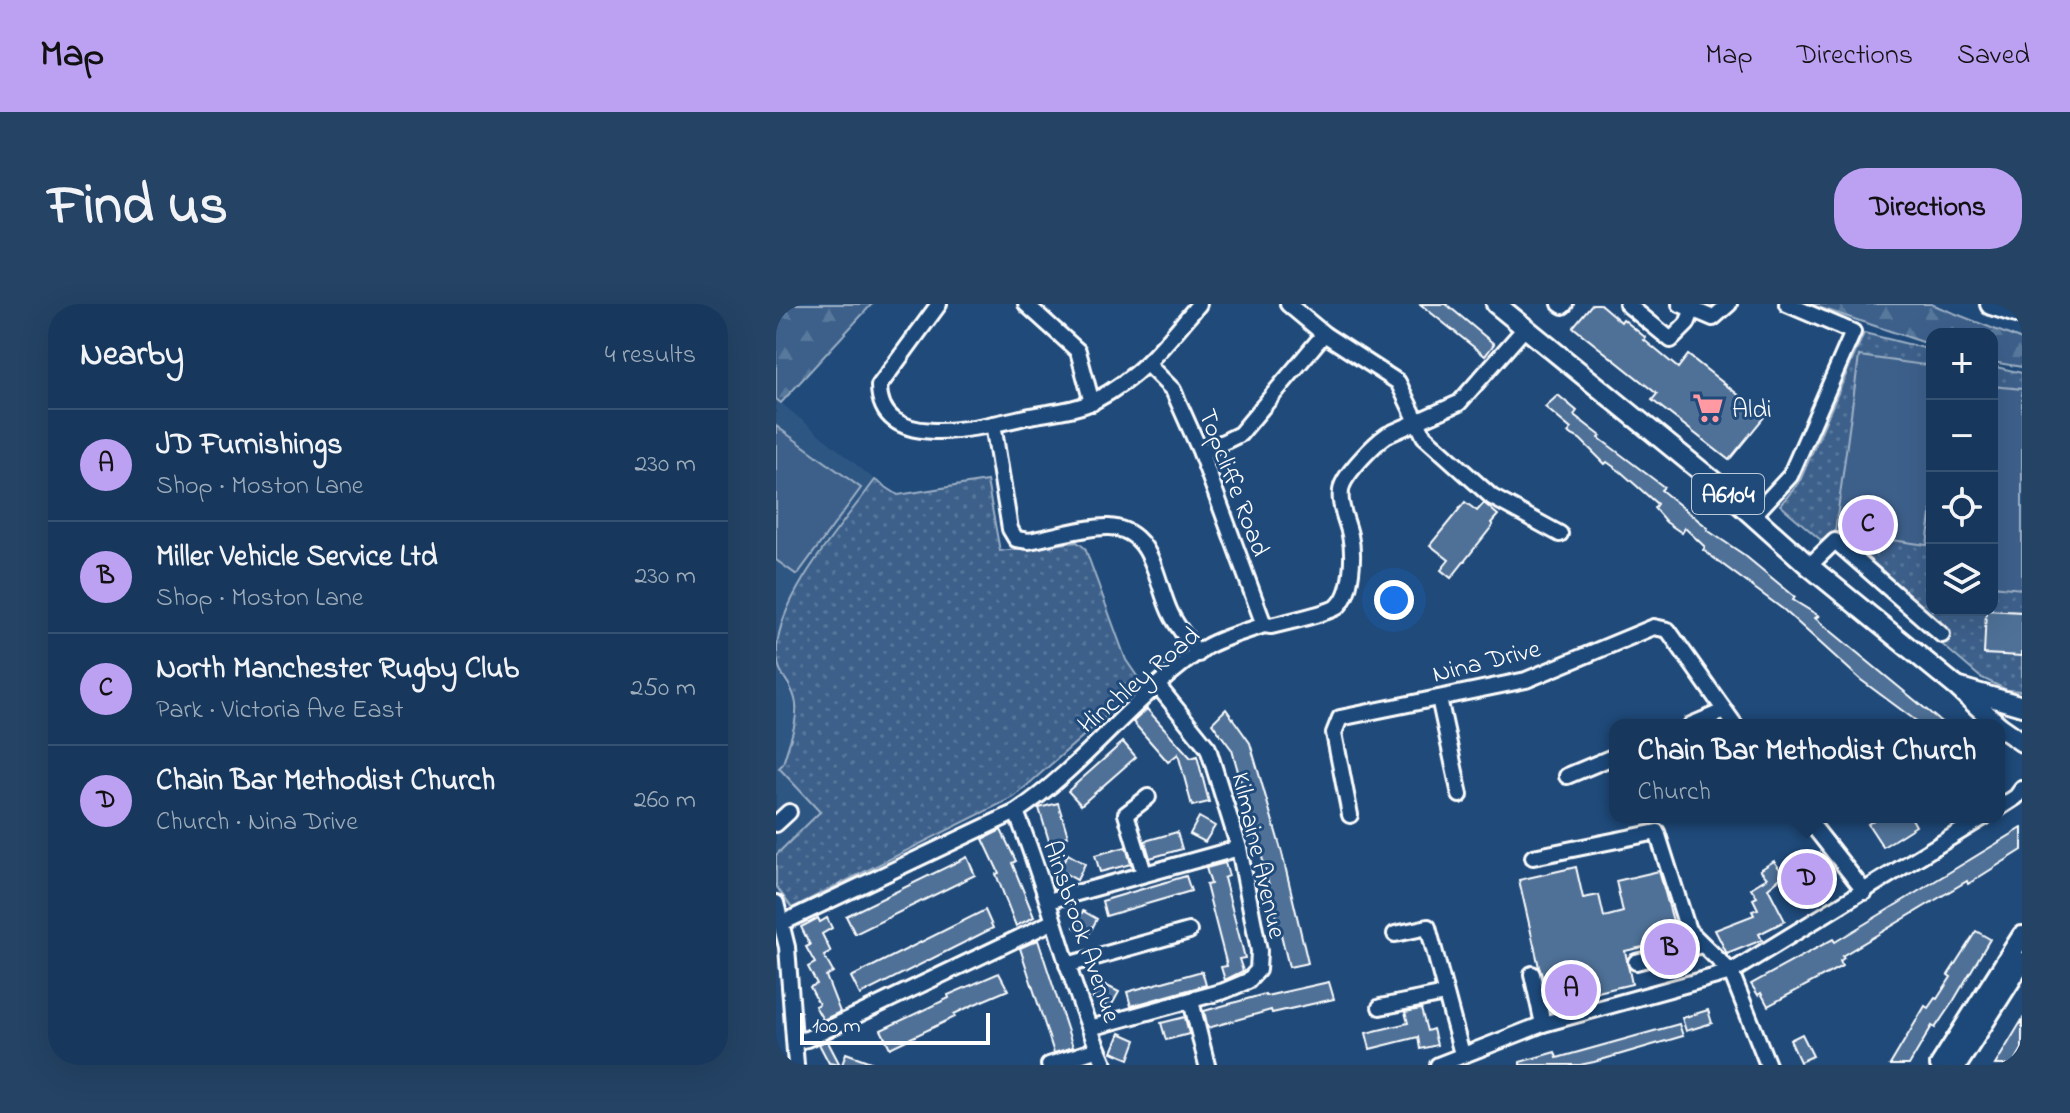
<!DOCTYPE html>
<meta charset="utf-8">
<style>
body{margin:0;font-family:"Indie Flower",sans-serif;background:#244365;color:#f1f3f6}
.controls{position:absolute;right:24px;top:24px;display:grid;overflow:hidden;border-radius:16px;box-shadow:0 8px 32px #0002}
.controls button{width:72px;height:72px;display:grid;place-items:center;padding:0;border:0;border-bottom:2px solid #365272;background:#17385c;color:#f1f3f6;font:40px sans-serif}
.scale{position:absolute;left:24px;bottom:20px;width:190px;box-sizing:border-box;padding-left:8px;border:4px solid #fff;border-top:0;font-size:22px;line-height:28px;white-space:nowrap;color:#fff;-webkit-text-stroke:6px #1f4a7a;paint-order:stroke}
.you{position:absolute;left:618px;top:296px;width:28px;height:28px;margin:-20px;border:6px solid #fff;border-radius:50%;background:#1a73e8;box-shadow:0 0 0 12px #1a73e833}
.badge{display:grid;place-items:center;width:52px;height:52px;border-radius:50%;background:#bca0f2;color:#111;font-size:26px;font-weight:700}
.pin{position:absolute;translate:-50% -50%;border:4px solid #fff;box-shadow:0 2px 8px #0006}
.popup{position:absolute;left:833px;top:415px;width:396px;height:104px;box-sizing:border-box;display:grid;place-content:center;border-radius:16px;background:#17385c;filter:drop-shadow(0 2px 6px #0005);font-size:26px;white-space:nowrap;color:#9eacbb}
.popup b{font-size:30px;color:#f1f3f6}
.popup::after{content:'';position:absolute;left:50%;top:100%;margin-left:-16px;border:16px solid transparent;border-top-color:#17385c}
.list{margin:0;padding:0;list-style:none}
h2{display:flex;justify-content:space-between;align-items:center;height:104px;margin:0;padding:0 32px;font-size:34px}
h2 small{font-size:26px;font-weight:400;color:#9eacbb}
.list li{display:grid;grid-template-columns:52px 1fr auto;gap:24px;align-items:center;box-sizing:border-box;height:112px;padding:0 32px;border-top:2px solid #365272}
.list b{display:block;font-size:30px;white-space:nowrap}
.list p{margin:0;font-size:26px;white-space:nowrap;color:#9eacbb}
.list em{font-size:26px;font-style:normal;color:#9eacbb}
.icon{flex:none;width:44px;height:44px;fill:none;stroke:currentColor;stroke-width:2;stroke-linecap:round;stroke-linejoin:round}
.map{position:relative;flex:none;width:1246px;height:761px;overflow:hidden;border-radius:32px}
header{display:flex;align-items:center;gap:48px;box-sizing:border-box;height:112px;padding:0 40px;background:#bca0f2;color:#111}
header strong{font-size:38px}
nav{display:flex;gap:44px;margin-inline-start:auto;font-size:28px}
.intro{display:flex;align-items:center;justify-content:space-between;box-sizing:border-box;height:192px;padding:0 48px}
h1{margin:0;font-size:56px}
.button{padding:20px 36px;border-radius:32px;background:#bca0f2;color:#111;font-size:28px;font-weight:700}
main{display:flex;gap:48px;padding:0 48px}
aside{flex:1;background:#17385c;border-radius:32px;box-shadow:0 8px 32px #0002}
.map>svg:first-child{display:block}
.built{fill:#2e5683}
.forest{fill:url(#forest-firs);stroke:#9eb0c5;stroke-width:2}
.park{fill:url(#park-dots);stroke:#9eb0c5;stroke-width:2}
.garden{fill:#3c618b;stroke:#9eb0c5;stroke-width:2}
.building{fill:#507197;stroke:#fff;stroke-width:2}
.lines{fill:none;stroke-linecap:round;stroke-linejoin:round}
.minor-casing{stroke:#fff;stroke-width:20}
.major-casing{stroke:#fff;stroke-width:24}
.highway-casing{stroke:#fff;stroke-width:26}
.minor{stroke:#1f4a7a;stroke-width:14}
.major{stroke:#1f4a7a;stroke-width:18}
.highway{stroke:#1f4a7a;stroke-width:20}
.labels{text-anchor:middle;stroke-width:6;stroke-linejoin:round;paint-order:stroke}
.shield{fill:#1f4a7a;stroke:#bcc9d7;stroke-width:2}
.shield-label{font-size:24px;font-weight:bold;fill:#fff}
.poi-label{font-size:26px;fill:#fff;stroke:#1f4a7a;text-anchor:start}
.street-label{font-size:26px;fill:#fff;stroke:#1f4a7a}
</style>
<header>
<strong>Map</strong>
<nav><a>Map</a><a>Directions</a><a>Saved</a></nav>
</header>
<div class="intro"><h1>Find us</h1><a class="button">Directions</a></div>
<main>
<aside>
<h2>Nearby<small>4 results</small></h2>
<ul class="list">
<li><span class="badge">A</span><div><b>JD Furnishings</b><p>Shop · Moston Lane</p></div><em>230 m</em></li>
<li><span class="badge">B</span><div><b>Miller Vehicle Service Ltd</b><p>Shop · Moston Lane</p></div><em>230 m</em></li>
<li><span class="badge">C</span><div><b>North Manchester Rugby Club</b><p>Park · Victoria Ave East</p></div><em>250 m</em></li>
<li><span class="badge">D</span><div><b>Chain Bar Methodist Church</b><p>Church · Nina Drive</p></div><em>260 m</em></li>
</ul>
</aside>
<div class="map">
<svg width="1246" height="761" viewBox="0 0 1246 761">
<defs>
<pattern id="forest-firs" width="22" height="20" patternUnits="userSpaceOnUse" patternTransform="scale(2)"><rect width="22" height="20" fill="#3c618b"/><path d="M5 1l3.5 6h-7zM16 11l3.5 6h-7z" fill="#59799c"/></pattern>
<pattern id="park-dots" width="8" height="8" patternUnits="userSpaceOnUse" patternTransform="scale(2)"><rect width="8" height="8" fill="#3c618b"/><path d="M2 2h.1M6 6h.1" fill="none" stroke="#59799c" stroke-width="1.8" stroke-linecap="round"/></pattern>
</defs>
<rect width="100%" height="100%" fill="#1f4a7a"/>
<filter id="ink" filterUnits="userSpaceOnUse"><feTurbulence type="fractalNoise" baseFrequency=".0125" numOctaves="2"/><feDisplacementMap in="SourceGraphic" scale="16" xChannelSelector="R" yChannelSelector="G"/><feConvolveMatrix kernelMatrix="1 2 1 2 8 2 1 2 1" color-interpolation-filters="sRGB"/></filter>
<g filter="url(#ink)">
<path class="built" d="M0,95L99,176L23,280L5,323L1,341L3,368L18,394V420L44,508L0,551Z"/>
<g class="forest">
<path d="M0,0H96L5,99L0,95Z"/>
<path d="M1033,0H1155L1246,36V63L1216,58V30H1156V41Z"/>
</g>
<g class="park">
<path d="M1088,29L1156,46V306H1216V62L1246,69V387L1231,386L1204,373L1004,201L1023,179Z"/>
<path d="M99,176L122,191L211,177L224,247L301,238L309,244L350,356L363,375L364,382L238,493L16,604L0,582V551L44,508L3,464L7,460C12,441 24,415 19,395C13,373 0,373 1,344C4,290 67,220 99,176Z"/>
</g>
<g class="garden">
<path d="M1083,52L1156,62V203L1151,241L1059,228Z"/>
<path d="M1216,82L1246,85V285L1216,282Z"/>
<path d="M0,122L85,184L21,271L0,256Z"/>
</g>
<g class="building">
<path d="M644,0H670L718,40L709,52Z"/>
<path d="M816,0H824L845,18L847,15L870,34L868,36L902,64L912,51L989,112L953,156L876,96L881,90L797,23Z"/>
<path d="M782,91L801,107L798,111L825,132L823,134L888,183L885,186L932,224L931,226L967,250L1019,293L1017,296L1043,312L1039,314L1169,421H1146L1139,416L1085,376L1008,306L927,246L929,243L909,224L906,229L890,218L878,204L881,200L845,168L831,158L829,160L804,135L792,129L795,125L769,103Z"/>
<path d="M689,198L701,207L708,199L722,211L715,219L717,221L675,274L665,266L673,256L654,241Z"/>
<path d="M1210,306L1246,308V352L1208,350Z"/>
<path d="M371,405L415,454L421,452L433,498L416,502L402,450L392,458L357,418Z"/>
<path d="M450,405L474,439L506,549L532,659L513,663L486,553L456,446L436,419Z"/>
<path d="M347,438L360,453L305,501L292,487Z"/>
<path d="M282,499L292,532L273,537L263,504Z"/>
<path d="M423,513L439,522L429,538L414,530Z"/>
<path d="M1102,513H1135L1140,522L1107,543L1092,520Z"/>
<path d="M1246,524V546L1192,580L1191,577L1066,652L1068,654L1064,657L1066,662L992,702L985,689L982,691L975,680L1057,635L1059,638Z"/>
<path d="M225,526L240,557L236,559L258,613L240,622L220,570L223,569L207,535Z"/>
<path d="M401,528L406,545L374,554L369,537Z"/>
<path d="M350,543L355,560L324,568L319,551Z"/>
<path d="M292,550L309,560L301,576L283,566Z"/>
<path d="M191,553L199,571L79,630L70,612Z"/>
<path d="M998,557L1008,571L992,584L1009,617L983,630L986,636L951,650L939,626L978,611L976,607L982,605L977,595L981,593L975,584L991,574L984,566Z"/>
<path d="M1028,557L1031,563L1037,560L1050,585L1029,597L1012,565Z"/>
<path d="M449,559L453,572L448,574L469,654L463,655L467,667L449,676L445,663L451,662L430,581L435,580L430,564Z"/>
<path d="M800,563L807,594L823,591L828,613L847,608L840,577L883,567L902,635L849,647L856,680L775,699L763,663L743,576Z"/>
<path d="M410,572L415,587L330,612L326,597Z"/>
<path d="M209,606L217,624L84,691L75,673Z"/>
<path d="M307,607L321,615L312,632L298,623Z"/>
<path d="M42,614L44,618L51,614L56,624L46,630L55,648L48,652L57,668L50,672L64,708L47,716L39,702L43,700L34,683L41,680L32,663L39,659L30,643L34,641L25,623Z"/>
<path d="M1200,627L1214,635L1178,696L1159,724L1156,722L1133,761H1114L1149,702L1152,704L1159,694L1161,695L1175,673L1172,671Z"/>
<path d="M262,636L297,743L278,749L244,644Z"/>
<path d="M426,667L430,681L355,702L351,688Z"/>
<path d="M223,669L232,686L199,700L178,710L179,713L114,744L105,726L173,694L172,691Z"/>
<path d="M553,678L558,695L496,709L495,706L432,724L428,707L489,690L490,692Z"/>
<path d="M325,679L343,688L334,704L317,694Z"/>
<path d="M645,705L651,727L657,725L661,741L644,745L642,733L594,745L590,729L632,719L629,708Z"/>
<path d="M932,706L936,719L910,727L906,714Z"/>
<path d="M409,713L413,730L390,736L385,719Z"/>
<path d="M1246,716V745L1241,754L1236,761H1219Z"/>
<path d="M903,720L907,732L818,758L804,761H744V758L779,748L781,754Z"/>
<path d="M344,729L360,736L353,755L336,748Z"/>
<path d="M1026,730L1037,752L1024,758L1014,736Z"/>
<path d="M51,736L64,761L53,759L43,740Z"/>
<path d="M70,749L100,760V761H66Z"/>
</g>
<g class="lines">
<defs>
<g id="minor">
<path d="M163,0L103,82C104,153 212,121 254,112C275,108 302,106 320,96C368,70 389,40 423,0"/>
<path d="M250,0L302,47L316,99"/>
<path d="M512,0L548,30L622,78L648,132L716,193L784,230"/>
<path d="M784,0L787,2L789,0"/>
<path d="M851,0L895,36L911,20L916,7"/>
<path d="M904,0L937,14L953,0"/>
<path d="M372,61L397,86L425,149L488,321"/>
<path d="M217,120L234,225L240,235L253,237C275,233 312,222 333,223C378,226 379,276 394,308C401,324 413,336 422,350"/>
<path d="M425,149L464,130L548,30"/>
<path d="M977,212L1014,172L1077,28L1011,0"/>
<path d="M1033,262L1059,237L1166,331"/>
<path d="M663,394L684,491"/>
<path d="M915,421L948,407"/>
<path d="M791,472L839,452"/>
<path d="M1223,504L1240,493L1246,485"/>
<path d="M240,508C274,591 292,679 329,761"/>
<path d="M574,511L558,429L564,414L750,376L878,323L892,326L959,421"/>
<path d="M1030,513L1089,588"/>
<path d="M0,520L13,508"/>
<path d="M757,553L881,528L912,626L955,668L992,761"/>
<path d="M368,569L350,510L372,493"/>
<path d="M272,597L463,544"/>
<path d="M0,599L11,643L20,761"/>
<path d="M6,619L240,508C310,461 360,389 430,343C447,333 469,328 488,321L495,322C510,318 550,310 561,303C577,290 578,249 574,231C571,216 561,199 566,182C571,168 598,140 611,131L683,99L749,24"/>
<path d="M619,630L652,623L686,750"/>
<path d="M860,658L926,641"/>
<path d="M291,661L413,627"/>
<path d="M756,670L767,720"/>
<path d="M415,697L431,761"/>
<path d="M604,703L669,690"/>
<path d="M314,724L448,687L472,677L482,666L483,647L463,544L432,444L382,382"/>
<path d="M20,737L31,735L276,618"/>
<path d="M273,761L322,745"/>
<path d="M662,761L767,720L955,668L1208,513"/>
</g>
<g id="major">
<path d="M720,0L947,185L1033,262L1181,383L1222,421"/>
<path d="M1184,384L1246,402"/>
<path d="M1223,422L1246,438"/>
<path d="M1164,761L1246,632"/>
<path d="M1181,761L1246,658"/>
</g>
<path id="highway" d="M1215,0L1246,10"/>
</defs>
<use href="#minor" class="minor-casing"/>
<use href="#major" class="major-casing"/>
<use href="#highway" class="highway-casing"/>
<use href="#minor" class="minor"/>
<use href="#major" class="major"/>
<use href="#highway" class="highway"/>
</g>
</g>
<defs>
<symbol id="supermarket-bare" viewBox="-9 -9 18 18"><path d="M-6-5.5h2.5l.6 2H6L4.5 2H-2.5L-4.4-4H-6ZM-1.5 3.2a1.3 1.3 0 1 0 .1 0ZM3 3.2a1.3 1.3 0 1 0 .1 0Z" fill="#ff9aa2" stroke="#1f4a7a" stroke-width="2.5" paint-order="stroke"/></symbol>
</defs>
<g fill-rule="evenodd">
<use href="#supermarket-bare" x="910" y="82" width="44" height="44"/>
</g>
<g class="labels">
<rect class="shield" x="916" y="170" width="72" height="40" rx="6"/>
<g class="shield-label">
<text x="952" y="198">A6104</text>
</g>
<g class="poi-label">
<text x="956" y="113">Aldi</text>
</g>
<g class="street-label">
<text transform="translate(459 178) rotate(69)" y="9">Topcliffe Road</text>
<text transform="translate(710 356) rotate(-14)" y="9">Nina Drive</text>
<text transform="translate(362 375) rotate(-40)" y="9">Hinchley Road</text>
<text transform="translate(484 551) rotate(77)" y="9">Kilmaine Avenue</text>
<text transform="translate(307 627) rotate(71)" y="9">Ainsbrook Avenue</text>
</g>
</g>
</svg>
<div class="controls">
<button>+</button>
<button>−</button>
<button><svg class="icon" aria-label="locate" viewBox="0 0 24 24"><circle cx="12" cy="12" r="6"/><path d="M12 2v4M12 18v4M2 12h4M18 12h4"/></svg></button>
<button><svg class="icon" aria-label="layers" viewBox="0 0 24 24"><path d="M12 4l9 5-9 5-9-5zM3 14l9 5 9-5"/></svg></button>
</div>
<div class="scale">100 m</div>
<div class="you"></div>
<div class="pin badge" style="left:795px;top:686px">A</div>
<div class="pin badge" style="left:894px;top:645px">B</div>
<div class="pin badge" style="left:1092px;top:221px">C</div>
<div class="pin badge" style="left:1031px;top:575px">D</div>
<div class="popup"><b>Chain Bar Methodist Church</b>Church</div>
</div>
</main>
